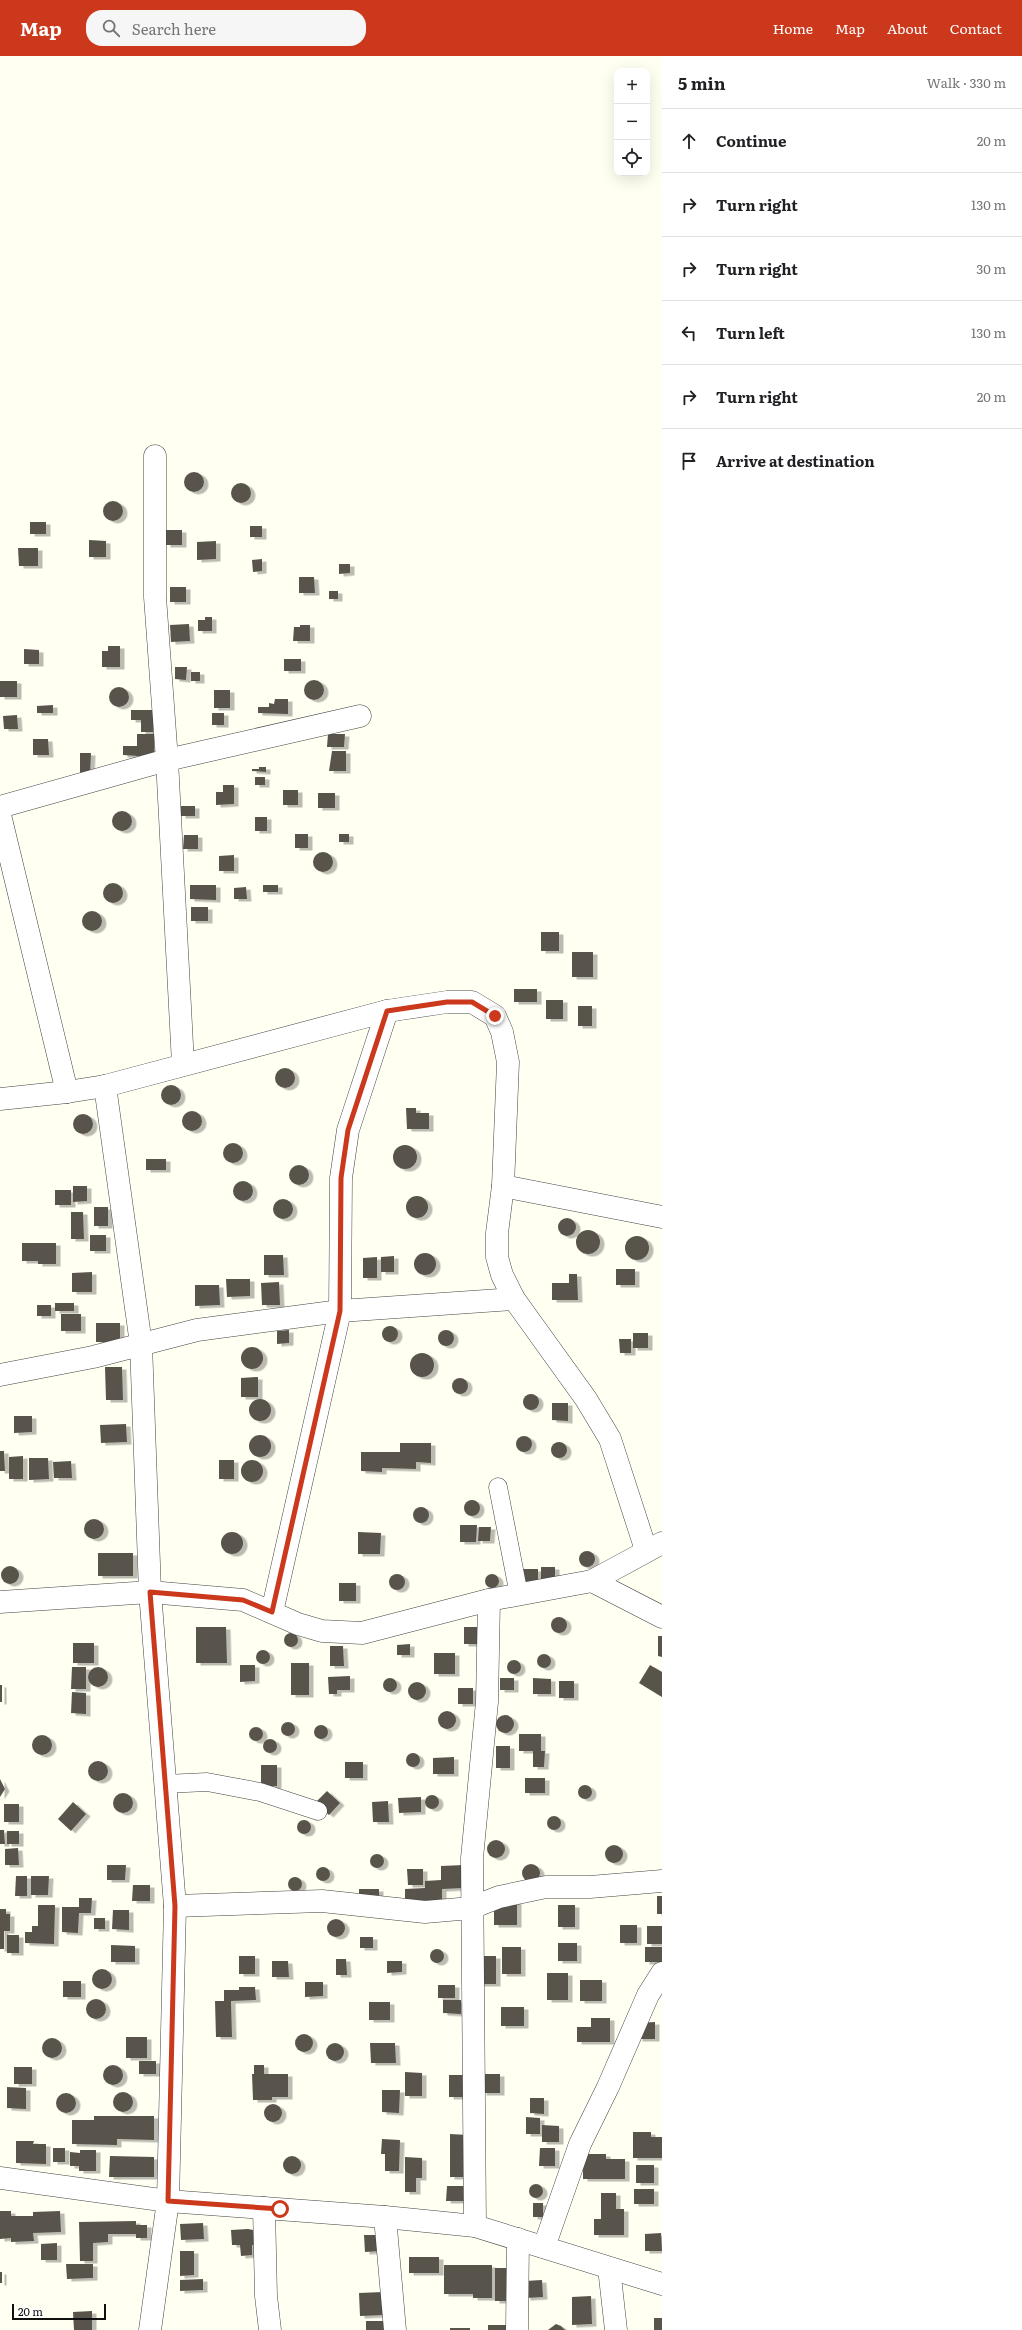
<!DOCTYPE html>
<meta charset="utf-8">
<style>
body{margin:0;font-family:Literata,serif;background:#f6f6f6;color:#202124}
.controls{position:absolute;right:12px;top:12px;display:grid;overflow:hidden;border-radius:8px;box-shadow:0 4px 16px #0002}
.controls button{width:36px;height:36px;display:grid;place-items:center;padding:0;border:0;border-bottom:1px solid #e0e0e0;background:#fff;color:#202124;font:20px sans-serif}
.scale{position:absolute;left:12px;bottom:10px;width:94px;box-sizing:border-box;padding-left:4px;border:2px solid #0f0f0f;border-top:0;font-size:11px;line-height:14px;white-space:nowrap;color:#0f0f0f;-webkit-text-stroke:3px #fff;paint-order:stroke}
.stop{position:absolute;width:12px;height:12px;margin:-9px;border:3px solid #cb381c;border-radius:50%;background:#fff}
.stop.end{background:#cb381c;border-color:#fff;box-shadow:0 1px 4px #0008}
.list{margin:0;padding:0;list-style:none}
h2{display:flex;justify-content:space-between;align-items:center;height:52px;margin:0;padding:0 16px;font-size:17px}
h2 small{font-size:13px;font-weight:400;color:#757577}
.list li{display:grid;grid-template-columns:26px 1fr auto;gap:12px;align-items:center;box-sizing:border-box;height:64px;padding:0 16px;border-top:1px solid #e0e0e0}
.list b{display:block;font-size:15px;white-space:nowrap}
.list em{font-size:13px;font-style:normal;color:#757577}
.icon{flex:none;width:22px;height:22px;fill:none;stroke:currentColor;stroke-width:2;stroke-linecap:round;stroke-linejoin:round}
.map{position:relative;flex:none;width:662px;height:2274px;overflow:hidden}
header{display:flex;align-items:center;gap:24px;box-sizing:border-box;height:56px;padding:0 20px;background:#cb381c;color:#fff}
header strong{font-size:19px}
nav{display:flex;gap:22px;margin-inline-start:auto;font-size:14px}
.search{width:280px;height:36px;background:#f6f6f6;display:flex;align-items:center;gap:10px;box-sizing:border-box;padding:0 14px;border-radius:16px;color:#757577;font-size:15px}
main{display:flex}
aside{flex:1;background:#fff}
.map>svg:first-child{display:block}
.building{fill:#59534b;filter:url(#shadow)}
.lines{fill:none;stroke-linecap:round;stroke-linejoin:round}
.service-casing{stroke:#424242;stroke-width:19}
.minor-casing{stroke:#424242;stroke-width:23}
.service{stroke:#fff;stroke-width:18}
.minor{stroke:#fff;stroke-width:22}
.route{stroke:#cb381c;stroke-width:5}
</style>
<header>
<strong>Map</strong>
<div class="search"><svg class="icon" aria-label="search" viewBox="0 0 24 24"><circle cx="10" cy="10" r="6"/><path d="M15 15l6 6"/></svg>Search here</div>
<nav><a>Home</a><a>Map</a><a>About</a><a>Contact</a></nav>
</header>
<main>
<div class="map">
<svg width="662" height="2274" viewBox="0 0 662 2274">
<defs>
<filter id="shadow"><feDropShadow dx="4.5" dy="2.5" stdDeviation="0" flood-color="#0004"/></filter>
</defs>
<rect width="100%" height="100%" fill="#fffff2"/>
<g class="building">
<circle cx="194" cy="426" r="10"/>
<circle cx="241" cy="437" r="10"/>
<circle cx="113" cy="455" r="10"/>
<rect x="30" y="466" width="16" height="12"/>
<rect x="250" y="470" width="12" height="11"/>
<rect x="166" y="474" width="16" height="15"/>
<path d="M89,484L106,485V501H89Z"/>
<path d="M216,485V503L197,504V486Z"/>
<path d="M18,492H38V510H19Z"/>
<path d="M262,503V515L253,516L252,504Z"/>
<path d="M339,508H350V517L339,518Z"/>
<path d="M299,521H314L315,537H299Z"/>
<rect x="170" y="531" width="16" height="15"/>
<rect x="329" y="535" width="9" height="8"/>
<path d="M205,561H212V575H198V564H205Z"/>
<path d="M189,568L190,585L171,586L170,569Z"/>
<path d="M300,569H310V585H293L294,571H300Z"/>
<path d="M108,590H120V611H102V595H108Z"/>
<path d="M24,593L39,594V608H24Z"/>
<rect x="284" y="603" width="17" height="12"/>
<path d="M175,611H187L186,624L175,623Z"/>
<rect x="191" y="616" width="9" height="9"/>
<circle cx="314" cy="634" r="10"/>
<rect x="0" y="625" width="17" height="16"/>
<circle cx="119" cy="641" r="10"/>
<rect x="214" y="634" width="16" height="18"/>
<path d="M275,643H288V658L258,657V651H269V647L274,648Z"/>
<path d="M53,649V657H37V650Z"/>
<path d="M131,654H153V676H141V664H131Z"/>
<rect x="212" y="657" width="12" height="12"/>
<path d="M17,659L18,673H4L3,660Z"/>
<path d="M137,678H154V701L123,699V690H137Z"/>
<path d="M328,678H345L344,691H327Z"/>
<path d="M33,683H48L49,699H33Z"/>
<path d="M332,695H346V715H329Z"/>
<path d="M80,697H91L90,718H80Z"/>
<path d="M259,711H266V716L252,715V713H259Z"/>
<rect x="255" y="721" width="10" height="8"/>
<path d="M223,729H234V748L216,749V736H223Z"/>
<rect x="283" y="734" width="15" height="15"/>
<rect x="318" y="737" width="17" height="15"/>
<rect x="181" y="750" width="14" height="10"/>
<circle cx="122" cy="765" r="10"/>
<rect x="255" y="761" width="12" height="14"/>
<rect x="295" y="778" width="13" height="14"/>
<rect x="339" y="778" width="10" height="8"/>
<path d="M184,779H198V793H183Z"/>
<circle cx="323" cy="806" r="10"/>
<path d="M234,799V815H219V800Z"/>
<circle cx="113" cy="837" r="10"/>
<path d="M190,829H216V844L190,843Z"/>
<rect x="263" y="829" width="15" height="7"/>
<path d="M246,831L247,843H234V832Z"/>
<rect x="191" y="851" width="17" height="14"/>
<circle cx="92" cy="865" r="10"/>
<rect x="541" y="876" width="18" height="19"/>
<rect x="572" y="896" width="21" height="25"/>
<rect x="514" y="933" width="23" height="13"/>
<rect x="546" y="944" width="17" height="19"/>
<rect x="578" y="950" width="14" height="20"/>
<circle cx="285" cy="1022" r="10"/>
<circle cx="171" cy="1039" r="10"/>
<path d="M406,1052H416V1057H429V1073H407Z"/>
<circle cx="192" cy="1065" r="10"/>
<circle cx="83" cy="1068" r="10"/>
<circle cx="233" cy="1097" r="10"/>
<circle cx="405" cy="1101" r="12"/>
<rect x="146" y="1103" width="20" height="11"/>
<circle cx="299" cy="1119" r="10"/>
<circle cx="243" cy="1135" r="10"/>
<path d="M73,1130H87V1145L73,1146Z"/>
<rect x="55" y="1134" width="16" height="15"/>
<circle cx="417" cy="1151" r="11"/>
<circle cx="283" cy="1153" r="10"/>
<rect x="94" y="1151" width="14" height="19"/>
<path d="M71,1156H83L84,1183H71Z"/>
<circle cx="567" cy="1171" r="9"/>
<circle cx="588" cy="1186" r="12"/>
<rect x="90" y="1179" width="16" height="16"/>
<circle cx="637" cy="1192" r="12"/>
<path d="M22,1187H56V1208H38V1205H22Z"/>
<circle cx="425" cy="1208" r="11"/>
<path d="M264,1199H283L284,1219H264Z"/>
<path d="M394,1200V1216H381V1201Z"/>
<path d="M377,1201V1222H363V1202Z"/>
<rect x="616" y="1213" width="19" height="16"/>
<path d="M92,1216V1236H72V1217Z"/>
<path d="M569,1218H577L578,1244H552V1227H569Z"/>
<path d="M226,1223H250V1240L227,1241Z"/>
<path d="M279,1226L280,1249H262L261,1227Z"/>
<path d="M195,1229H219L220,1249L195,1250Z"/>
<rect x="55" y="1247" width="19" height="8"/>
<rect x="37" y="1249" width="14" height="11"/>
<rect x="61" y="1258" width="20" height="17"/>
<rect x="96" y="1267" width="24" height="19"/>
<circle cx="390" cy="1278" r="8"/>
<circle cx="446" cy="1282" r="8"/>
<path d="M289,1274V1287L277,1288V1275Z"/>
<rect x="633" y="1277" width="15" height="15"/>
<path d="M619,1283H631V1297H620Z"/>
<circle cx="252" cy="1302" r="11"/>
<circle cx="422" cy="1309" r="12"/>
<path d="M105,1311H122L123,1344H106Z"/>
<path d="M258,1321V1341H241V1322Z"/>
<circle cx="460" cy="1330" r="8"/>
<circle cx="531" cy="1346" r="8"/>
<circle cx="260" cy="1354" r="11"/>
<path d="M552,1347H568V1365L552,1364Z"/>
<path d="M14,1360H32V1376L14,1377Z"/>
<path d="M126,1368L127,1386L101,1387L100,1369Z"/>
<circle cx="260" cy="1390" r="11"/>
<circle cx="524" cy="1388" r="8"/>
<circle cx="559" cy="1394" r="8"/>
<path d="M400,1387H431V1407L416,1406V1413L382,1412V1416L361,1415V1396H400Z"/>
<path d="M0,1395H4L5,1415H0Z"/>
<path d="M23,1400V1423H9V1401Z"/>
<path d="M29,1402H48L49,1423L29,1424Z"/>
<circle cx="252" cy="1415" r="11"/>
<rect x="219" y="1404" width="15" height="19"/>
<path d="M71,1405L72,1422H54L53,1406Z"/>
<circle cx="472" cy="1452" r="8"/>
<circle cx="421" cy="1459" r="8"/>
<circle cx="94" cy="1473" r="10"/>
<path d="M460,1469H477L476,1486H460Z"/>
<path d="M479,1471H491L490,1485H478Z"/>
<circle cx="232" cy="1487" r="11"/>
<path d="M358,1476L381,1477L380,1498H358Z"/>
<circle cx="587" cy="1503" r="8"/>
<rect x="98" y="1497" width="35" height="23"/>
<circle cx="10" cy="1519" r="9"/>
<rect x="541" y="1511" width="14" height="14"/>
<rect x="523" y="1513" width="15" height="13"/>
<circle cx="397" cy="1526" r="8"/>
<circle cx="492" cy="1525" r="7"/>
<rect x="339" y="1527" width="17" height="18"/>
<circle cx="559" cy="1569" r="8"/>
<path d="M196,1571H226L227,1607H196Z"/>
<rect x="464" y="1571" width="17" height="17"/>
<circle cx="291" cy="1584" r="7"/>
<path d="M658,1580H662V1601L658,1600Z"/>
<rect x="73" y="1587" width="21" height="20"/>
<path d="M410,1588V1599H397V1589Z"/>
<path d="M330,1590H343L344,1610H330Z"/>
<circle cx="263" cy="1601" r="7"/>
<rect x="434" y="1597" width="21" height="21"/>
<circle cx="544" cy="1605" r="7"/>
<circle cx="514" cy="1611" r="7"/>
<rect x="291" y="1607" width="18" height="32"/>
<path d="M240,1609H255V1625L240,1626Z"/>
<path d="M650,1609L662,1616V1641L639,1627Z"/>
<circle cx="98" cy="1621" r="10"/>
<path d="M72,1611H86V1633H71Z"/>
<path d="M350,1620V1634H337V1638H329L328,1621Z"/>
<rect x="500" y="1622" width="14" height="12"/>
<path d="M533,1622L551,1623V1638H533Z"/>
<circle cx="390" cy="1629" r="7"/>
<rect x="559" y="1625" width="15" height="17"/>
<circle cx="417" cy="1635" r="9"/>
<rect x="0" y="1629" width="2" height="17"/>
<rect x="458" y="1632" width="15" height="16"/>
<path d="M72,1636L86,1637V1658L71,1657Z"/>
<circle cx="447" cy="1664" r="9"/>
<circle cx="505" cy="1668" r="9"/>
<circle cx="288" cy="1673" r="7"/>
<circle cx="321" cy="1676" r="7"/>
<circle cx="256" cy="1678" r="7"/>
<path d="M519,1678H541V1695H545L544,1711H533V1695H519Z"/>
<circle cx="42" cy="1689" r="10"/>
<circle cx="270" cy="1690" r="7"/>
<rect x="496" y="1690" width="14" height="22"/>
<circle cx="413" cy="1704" r="7"/>
<path d="M454,1701V1718H433V1702Z"/>
<circle cx="98" cy="1715" r="10"/>
<rect x="345" y="1706" width="18" height="16"/>
<rect x="261" y="1709" width="16" height="21"/>
<rect x="525" y="1722" width="20" height="15"/>
<path d="M0,1723L5,1733L0,1741Z"/>
<circle cx="585" cy="1736" r="7"/>
<path d="M327,1735L340,1747L329,1759L315,1747Z"/>
<circle cx="123" cy="1747" r="10"/>
<circle cx="432" cy="1746" r="7"/>
<path d="M421,1741V1756L399,1757L398,1742Z"/>
<path d="M388,1745L389,1766H373L372,1746Z"/>
<path d="M73,1746L86,1758L71,1775L58,1763Z"/>
<rect x="4" y="1748" width="15" height="18"/>
<circle cx="554" cy="1767" r="7"/>
<circle cx="304" cy="1771" r="7"/>
<path d="M0,1774H4L5,1788H0Z"/>
<rect x="7" y="1775" width="12" height="13"/>
<circle cx="496" cy="1793" r="9"/>
<circle cx="614" cy="1798" r="9"/>
<path d="M18,1792L19,1809H5V1793Z"/>
<circle cx="377" cy="1805" r="7"/>
<circle cx="531" cy="1817" r="9"/>
<path d="M107,1809H126L125,1824H107Z"/>
<path d="M464,1809V1832L442,1833V1844L405,1846V1833L425,1832V1825L441,1824V1810Z"/>
<circle cx="323" cy="1818" r="7"/>
<path d="M407,1813H423V1829H408Z"/>
<path d="M16,1820H27V1840H15Z"/>
<path d="M31,1820H49L48,1839H31Z"/>
<circle cx="295" cy="1828" r="7"/>
<path d="M133,1829H150V1845H132Z"/>
<path d="M359,1833H379V1842L359,1843Z"/>
<rect x="657" y="1840" width="5" height="18"/>
<path d="M79,1842H92L91,1857H79L78,1877L62,1876V1851H79Z"/>
<rect x="494" y="1845" width="23" height="24"/>
<path d="M38,1849H55L54,1888L25,1887V1876H32V1870H38Z"/>
<rect x="558" y="1849" width="17" height="22"/>
<path d="M0,1853H6V1858H10V1875H4V1893H0Z"/>
<path d="M113,1854H129V1874L112,1873Z"/>
<rect x="94" y="1862" width="11" height="11"/>
<circle cx="336" cy="1872" r="9"/>
<rect x="620" y="1869" width="17" height="18"/>
<rect x="647" y="1870" width="15" height="18"/>
<rect x="7" y="1879" width="12" height="18"/>
<rect x="360" y="1881" width="13" height="11"/>
<rect x="558" y="1887" width="19" height="18"/>
<path d="M111,1889L135,1890V1906H111Z"/>
<rect x="502" y="1891" width="19" height="27"/>
<rect x="645" y="1891" width="17" height="15"/>
<circle cx="437" cy="1900" r="7"/>
<rect x="239" y="1900" width="16" height="18"/>
<rect x="477" y="1900" width="19" height="28"/>
<path d="M336,1903H346L347,1919H336Z"/>
<path d="M272,1905H288L289,1921H272Z"/>
<path d="M387,1905H402V1916L387,1917Z"/>
<circle cx="102" cy="1923" r="10"/>
<rect x="547" y="1917" width="21" height="27"/>
<rect x="580" y="1924" width="22" height="21"/>
<rect x="63" y="1925" width="18" height="16"/>
<path d="M305,1926H323V1940L305,1941Z"/>
<rect x="438" y="1929" width="17" height="13"/>
<path d="M239,1931H255L256,1944L231,1945L232,1981H216L215,1945H224V1934H239Z"/>
<circle cx="96" cy="1953" r="10"/>
<path d="M443,1944H461V1958L443,1957Z"/>
<rect x="369" y="1946" width="21" height="18"/>
<rect x="501" y="1951" width="23" height="19"/>
<path d="M591,1962H610V1986H577V1971H591Z"/>
<path d="M655,1966V1983H638V1967Z"/>
<circle cx="304" cy="1987" r="9"/>
<rect x="126" y="1981" width="21" height="21"/>
<circle cx="52" cy="1992" r="10"/>
<circle cx="335" cy="1996" r="9"/>
<path d="M370,1987H395L396,2007H371Z"/>
<rect x="139" y="2005" width="17" height="13"/>
<circle cx="113" cy="2019" r="10"/>
<path d="M254,2009H264V2018H288V2041H272V2044H253L252,2018H254Z"/>
<rect x="14" y="2011" width="18" height="17"/>
<path d="M405,2016L422,2017V2040H405Z"/>
<path d="M483,2018H500V2037H482Z"/>
<rect x="449" y="2019" width="16" height="22"/>
<path d="M7,2031L26,2032V2053L7,2052Z"/>
<path d="M382,2034H400L399,2057L382,2056Z"/>
<circle cx="123" cy="2046" r="10"/>
<circle cx="66" cy="2047" r="10"/>
<path d="M530,2042H544V2058L530,2057Z"/>
<circle cx="273" cy="2057" r="9"/>
<path d="M94,2060H154V2084L117,2083V2089L72,2088V2064H94Z"/>
<path d="M526,2061L540,2062V2078H526Z"/>
<path d="M542,2069L559,2070V2086H542Z"/>
<path d="M633,2076H651V2081H662V2102H633Z"/>
<path d="M450,2078L468,2079L469,2121H450Z"/>
<path d="M382,2083L400,2084L399,2115H385V2098H381Z"/>
<path d="M16,2085H34L33,2088H46V2108L16,2107Z"/>
<rect x="53" y="2092" width="12" height="14"/>
<path d="M540,2092H555V2110H539Z"/>
<path d="M80,2094H96V2115H79V2110H70V2096L80,2097Z"/>
<path d="M583,2098H606V2103H625V2123H583Z"/>
<circle cx="292" cy="2109" r="9"/>
<path d="M110,2100L154,2101V2121H109Z"/>
<path d="M405,2101L422,2102V2122H416V2136H405Z"/>
<rect x="636" y="2109" width="18" height="18"/>
<circle cx="536" cy="2135" r="7"/>
<path d="M447,2130H465V2145H446Z"/>
<rect x="634" y="2133" width="20" height="15"/>
<path d="M601,2137H616V2153H624V2179H594V2163H601Z"/>
<rect x="533" y="2147" width="10" height="14"/>
<path d="M0,2155H11V2160H33V2156L60,2155L61,2176L33,2177L34,2185L11,2186V2182L0,2183Z"/>
<path d="M136,2165V2169H147V2182H136V2178H108V2186L93,2187V2205H80L79,2166Z"/>
<path d="M203,2167L204,2183L181,2184L180,2168Z"/>
<path d="M248,2173L258,2175L259,2188L252,2189V2199L241,2200L240,2189H232L231,2174Z"/>
<path d="M661,2177L662,2195H645V2178Z"/>
<path d="M364,2179H380L381,2195L365,2196Z"/>
<path d="M57,2187V2204H41V2188Z"/>
<path d="M180,2195H194V2219L180,2220Z"/>
<rect x="409" y="2201" width="30" height="16"/>
<path d="M66,2208H93V2222L67,2223Z"/>
<path d="M444,2209H492V2242H473V2238H444Z"/>
<rect x="495" y="2212" width="20" height="33"/>
<rect x="0" y="2216" width="2" height="11"/>
<path d="M203,2223V2234L180,2235V2224Z"/>
<path d="M542,2224L543,2241L526,2242L525,2225Z"/>
<path d="M383,2236L384,2259L360,2260L359,2237Z"/>
<path d="M591,2240L592,2268L572,2269V2241Z"/>
<path d="M92,2255V2274H74L73,2256Z"/>
<rect x="654" y="2262" width="8" height="12"/>
<rect x="366" y="2265" width="23" height="9"/>
<path d="M556,2268L561,2270L565,2274H548Z"/>
<rect x="488" y="2269" width="19" height="5"/>
<rect x="450" y="2272" width="20" height="2"/>
</g>
<g class="lines">
<defs>
<g id="service">
<path d="M498,1431L519,1539"/>
<path d="M165,1728L207,1726L260,1736L318,1755"/>
</g>
<g id="minor">
<path d="M155,400V541L167,704L183,1008"/>
<path d="M0,751L167,704L360,660"/>
<path d="M0,759L67,1036"/>
<path d="M105,1030L141,1288L150,1536L175,1850L168,2145L150,2274"/>
<path d="M0,1043L67,1036L105,1030L387,955L447,946H472L495,960L502,976L508,1006L503,1130L497,1177V1201L502,1219L514,1243L586,1343L610,1383L646,1494"/>
<path d="M503,1130L662,1161"/>
<path d="M0,1319L93,1301L197,1274L340,1255L514,1243"/>
<path d="M592,1525L662,1561"/>
<path d="M0,1546L150,1536L243,1544L298,1568L322,1575L362,1577L489,1544L592,1525L662,1487"/>
<path d="M272,1556L340,1255L341,1122L348,1074L387,955"/>
<path d="M175,1850L322,1845L425,1856L471,1852L499,1841L546,1831H590L662,1825"/>
<path d="M0,2122L168,2145L385,2161L475,2170L662,2228"/>
<path d="M264,2152L266,2240L270,2274"/>
<path d="M385,2161L395,2274"/>
<path d="M475,2170L472,1802L487,1646L489,1544"/>
<path d="M544,2191L580,2088L608,2031L648,1939L662,1917"/>
<path d="M609,2212L616,2274"/>
<path d="M517,2274L518,2183"/>
</g>
</defs>
<use href="#service" class="service-casing"/>
<use href="#minor" class="minor-casing"/>
<use href="#service" class="service"/>
<use href="#minor" class="minor"/>
</g>
<g class="lines">
<path class="route" d="M280,2153L168,2145L175,1850L150,1536L243,1544L272,1556L340,1255L341,1122L348,1074L387,955L447,946H472L495,960"/>
</g>
</svg>
<div class="controls">
<button>+</button>
<button>−</button>
<button><svg class="icon" aria-label="locate" viewBox="0 0 24 24"><circle cx="12" cy="12" r="6"/><path d="M12 2v4M12 18v4M2 12h4M18 12h4"/></svg></button>
</div>
<div class="scale">20 m</div>
<div class="stop" style="left:280px;top:2153px"></div>
<div class="stop end" style="left:495px;top:960px"></div>
</div>
<aside>
<h2>5 min<small>Walk · 330 m</small></h2>
<ul class="list">
<li><svg class="icon" aria-label="ahead" viewBox="0 0 24 24"><path d="M12 20V5M6 11l6-6 6 6"/></svg><div><b>Continue</b></div><em>20 m</em></li>
<li><svg class="icon" aria-label="right" viewBox="0 0 24 24"><path d="M7 20v-9h11M14 6l5 5-5 5"/></svg><div><b>Turn right</b></div><em>130 m</em></li>
<li><svg class="icon" aria-label="right" viewBox="0 0 24 24"><path d="M7 20v-9h11M14 6l5 5-5 5"/></svg><div><b>Turn right</b></div><em>30 m</em></li>
<li><svg class="icon" aria-label="left" viewBox="0 0 24 24"><path d="M17 20v-9H6M10 6l-5 5 5 5"/></svg><div><b>Turn left</b></div><em>130 m</em></li>
<li><svg class="icon" aria-label="right" viewBox="0 0 24 24"><path d="M7 20v-9h11M14 6l5 5-5 5"/></svg><div><b>Turn right</b></div><em>20 m</em></li>
<li><svg class="icon" aria-label="arrive" viewBox="0 0 24 24"><path d="M6 21V4h12l-3 4 3 4H6"/></svg><div><b>Arrive at destination</b></div></li>
</ul>
</aside>
</main>
